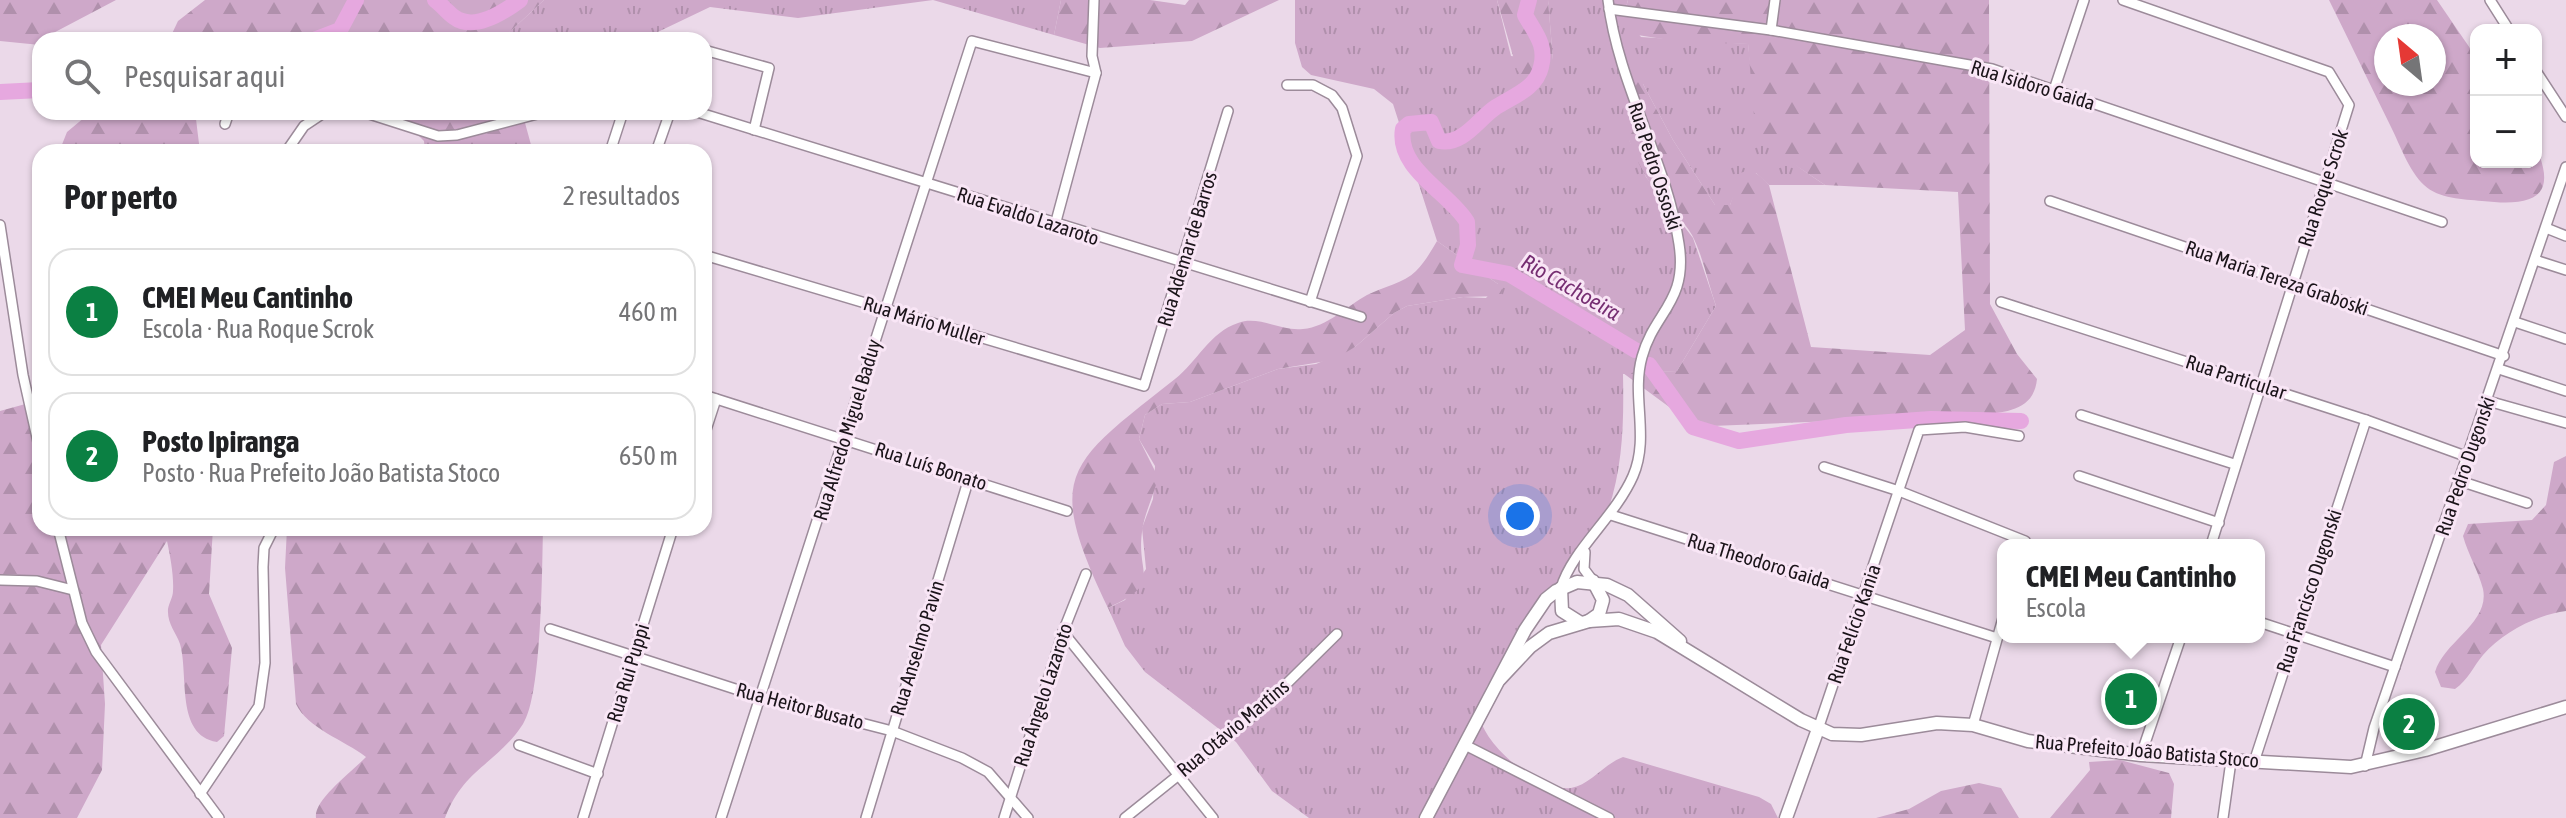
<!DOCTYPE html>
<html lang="pt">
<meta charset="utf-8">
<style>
body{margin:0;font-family:"Asap Condensed",sans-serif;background:#f6f6f6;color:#202124}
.controls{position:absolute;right:24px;top:24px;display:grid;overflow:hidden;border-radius:16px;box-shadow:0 2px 6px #0004}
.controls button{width:72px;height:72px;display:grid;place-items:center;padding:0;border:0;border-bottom:2px solid #e0e0e0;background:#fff;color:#202124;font:40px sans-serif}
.compass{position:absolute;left:2374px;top:24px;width:72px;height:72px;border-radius:50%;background:#fff;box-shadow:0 2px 6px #0004;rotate:331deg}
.you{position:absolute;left:1520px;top:516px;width:28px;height:28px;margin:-20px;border:6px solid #fff;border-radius:50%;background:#1a73e8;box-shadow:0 0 0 12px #1a73e833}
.badge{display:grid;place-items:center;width:52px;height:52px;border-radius:50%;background:#0b8043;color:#fff;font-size:26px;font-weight:700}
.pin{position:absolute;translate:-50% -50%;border:4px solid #fff;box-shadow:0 2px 8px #0006}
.popup{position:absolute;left:1997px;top:539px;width:268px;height:104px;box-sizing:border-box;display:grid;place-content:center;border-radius:16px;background:#fff;filter:drop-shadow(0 2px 6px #0005);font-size:26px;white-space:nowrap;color:#757577}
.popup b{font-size:30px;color:#202124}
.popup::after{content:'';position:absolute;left:50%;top:100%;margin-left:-16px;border:16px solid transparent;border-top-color:#fff}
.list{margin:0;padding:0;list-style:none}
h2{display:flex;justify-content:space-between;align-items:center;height:104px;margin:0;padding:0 32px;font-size:34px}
h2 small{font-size:26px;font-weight:400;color:#757577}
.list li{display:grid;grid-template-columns:52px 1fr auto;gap:24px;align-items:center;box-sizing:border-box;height:128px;margin:0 16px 16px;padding:0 16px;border:2px solid #e0e0e0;border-radius:24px}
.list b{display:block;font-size:30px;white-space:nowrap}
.list p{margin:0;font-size:26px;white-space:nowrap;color:#757577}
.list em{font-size:26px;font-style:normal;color:#757577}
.icon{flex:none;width:44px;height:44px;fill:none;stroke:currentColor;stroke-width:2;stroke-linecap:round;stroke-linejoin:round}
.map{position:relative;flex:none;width:2566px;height:818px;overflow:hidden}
.search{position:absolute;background:#fff;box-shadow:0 2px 6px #0004;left:32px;top:32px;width:680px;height:88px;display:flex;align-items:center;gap:20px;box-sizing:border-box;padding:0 28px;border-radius:24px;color:#757577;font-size:30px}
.panel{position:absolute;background:#fff;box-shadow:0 2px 6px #0004;left:32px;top:144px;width:680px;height:392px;border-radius:24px}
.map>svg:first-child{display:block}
.grass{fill:url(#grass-tufts)}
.forest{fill:url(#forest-firs);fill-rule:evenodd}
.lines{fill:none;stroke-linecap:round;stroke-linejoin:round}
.river{stroke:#e6a8df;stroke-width:16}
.street-casing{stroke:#9c8b9a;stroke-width:12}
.secondary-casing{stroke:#9c8b9a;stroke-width:15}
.street{stroke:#fff;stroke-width:9}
.secondary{stroke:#fff;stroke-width:12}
.labels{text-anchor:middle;stroke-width:6;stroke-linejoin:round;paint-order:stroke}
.street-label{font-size:20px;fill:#1b141a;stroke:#f9e6f6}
.water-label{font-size:22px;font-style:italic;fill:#762e72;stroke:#f9e6f6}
</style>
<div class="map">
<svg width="2566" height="818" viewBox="0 0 2566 818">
<defs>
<pattern id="grass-tufts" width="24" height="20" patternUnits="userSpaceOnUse" patternTransform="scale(2)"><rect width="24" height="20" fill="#cea8c9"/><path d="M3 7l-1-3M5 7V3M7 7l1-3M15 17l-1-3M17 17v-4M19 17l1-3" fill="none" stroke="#b090ac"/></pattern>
<pattern id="forest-firs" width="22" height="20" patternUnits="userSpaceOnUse" patternTransform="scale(2)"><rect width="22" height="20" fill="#cea8c9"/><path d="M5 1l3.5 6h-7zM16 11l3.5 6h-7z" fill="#b090ac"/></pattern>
</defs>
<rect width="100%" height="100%" fill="#ebd9e9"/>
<g class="grass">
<path d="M544,0H1061L1054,35L933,0L798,18L710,7L641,40H501Z"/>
<path d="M1295,0H1497L1511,56L1553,60L1548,0H1628L1624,15L1641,37L1748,44C1759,132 1747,133 1825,185H1769L1756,173L1734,195L1730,205H1715L1673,140L1643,84L1624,114L1630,142L1646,177L1693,238L1716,306L1677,371L1623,374C1624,426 1623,475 1603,524L1487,686C1483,695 1479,705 1480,716C1483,745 1541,793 1571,788C1590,785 1604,764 1623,757L1759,797L1771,804L1778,818H1309L1272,791L1236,742L1145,672L1125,646L1108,608L1125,600L1146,569L1142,528L1153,499L1155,466L1139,439L1145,415L1162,404L1190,402L1278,369L1316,364L1355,347L1394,313L1407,306L1463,297L1486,298L1498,284L1437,241L1393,104L1374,89L1311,75L1302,67L1295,43Z"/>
</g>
<g class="forest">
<path d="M0,0H116L40,40V45L0,41Z"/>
<path d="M205,0H544L501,40H169L178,21Z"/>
<path d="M1061,0H1150L1185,5L1189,0H1279L1192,41L1100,48L1054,35Z"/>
<path d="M1497,0H1548L1553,60L1537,77H1524L1517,70Z"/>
<path d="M1628,0H1989L1990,304L2017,354L2037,379C2034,411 2005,412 1979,415L1712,426L1676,412L1623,373L1677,371L1716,306C1708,283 1703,256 1692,235C1683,219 1668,208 1657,193C1637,166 1608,109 1633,80L1643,84L1673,140L1715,205H1730L1740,173C1754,168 1759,175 1769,185L1811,347L1930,355L1965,330L1958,192L1825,185L1783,157L1761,135L1754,116L1748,44L1682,42L1631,34L1624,15Z"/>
<path d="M2329,0H2437L2476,57V162H2536V147C2560,201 2528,206 2482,201C2463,199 2439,199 2424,185C2409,171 2400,145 2391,127C2370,85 2350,42 2329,0ZM2386,36H2434V84H2386Z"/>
<path d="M91,112H206L196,119L200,152H59L67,132Z"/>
<path d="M395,112H522L533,152H425L424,141Z"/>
<path d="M1437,241L1498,284L1503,290L1500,296L1463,297L1407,306L1394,313L1355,347L1333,360L1278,369L1190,402L1162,404L1145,415L1139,439L1158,477C1154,495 1144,514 1142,532C1136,577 1164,582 1108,608C1044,474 1066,465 1175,379C1197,362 1210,332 1238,323C1259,315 1282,332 1303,329C1327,327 1347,306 1367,295C1383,287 1404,283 1416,271C1425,262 1431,251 1437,241Z"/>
<path d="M40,400V528H213L209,594L232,648L224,736L217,742C175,735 189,675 180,644C176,632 167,624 168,609C169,603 173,597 173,591C174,576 170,555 167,541L101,645L105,704L102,770L77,818H0V411Z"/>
<path d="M2566,456V611C2536,615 2503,632 2483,655C2473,667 2468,680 2455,689L2441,687L2435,672C2444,641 2490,623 2483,589C2478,570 2468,554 2463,536L2468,524L2532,520L2546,505L2554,462Z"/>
<path d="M287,528H543C542,567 542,696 523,724C498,763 463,769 445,818H316C313,800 353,771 366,757C344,740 307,728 296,704L285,568Z"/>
<path d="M2120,760L2169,773L2174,784L2171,818H2050L2090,770L2089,762Z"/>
<path d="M1979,783L2001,788L2019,818H1876L1909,809L1941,791Z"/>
</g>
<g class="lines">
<g class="river">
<path d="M435,0C442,5 447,12 454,17C474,32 504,12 520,0"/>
<path d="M1529,0L1525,15C1535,33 1547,45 1541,67C1536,89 1513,96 1496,107C1479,118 1463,146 1439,141L1431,122L1409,124L1403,129C1396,169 1450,193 1467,222L1468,245L1462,265L1509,274L1635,350"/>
<path d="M314,40L340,30L356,0"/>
<path d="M0,92L40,90"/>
<path d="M1649,365L1693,427L1739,441L1846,425L1931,419L2021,421"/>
</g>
<defs>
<g id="street">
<path d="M2123,0L2329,72L2349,105L2211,545"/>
<path d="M2490,0L2509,30"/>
<path d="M1609,9L1771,30L1992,69L2442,222"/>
<path d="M1771,30L1775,0"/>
<path d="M663,40H670"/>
<path d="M704,50L769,68L754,130"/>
<path d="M2536,71L2566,117"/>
<path d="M1287,85H1313L1332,95L1342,108L1357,156L1310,302"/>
<path d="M2054,90L2084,0"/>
<path d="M363,112L438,136L457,135L545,112"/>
<path d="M697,112L1361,317"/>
<path d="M225,124L229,112"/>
<path d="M286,152L304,126L325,112"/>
<path d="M610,152L623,112"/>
<path d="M656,152L670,112"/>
<path d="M2050,201L2504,356"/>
<path d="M0,225L23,375L40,451"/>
<path d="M1055,225L1096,73L1092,56L1094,0"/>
<path d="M2546,228L2566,236"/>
<path d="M704,255L1144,386L1228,111"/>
<path d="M2535,260L2566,270"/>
<path d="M2001,302L2366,420L2468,457"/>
<path d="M2515,322L2566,339"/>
<path d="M2499,369L2566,391"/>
<path d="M704,395L1067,511"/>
<path d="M2488,401L2566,423"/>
<path d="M2081,415L2234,464"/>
<path d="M704,436L716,399"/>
<path d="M1824,467L1899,491L2025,541L2024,545"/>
<path d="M2079,476L2219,523"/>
<path d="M2460,481L2527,503"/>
<path d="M1611,515L1997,638"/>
<path d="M58,528L82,623L96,652L219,818"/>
<path d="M1585,552L1584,569L1593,581"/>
<path d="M0,580L37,581L73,590"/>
<path d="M1561,588C1572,550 1615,517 1633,476C1650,437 1631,396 1642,357C1654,312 1688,302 1679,244C1667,161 1618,85 1608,0"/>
<path d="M2259,622L2395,667"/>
<path d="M550,629L760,697L892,731L962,758L988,772L1028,818"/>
<path d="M1063,632L1213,818"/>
<path d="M1973,725L2003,618"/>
<path d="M1818,729L1919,430L1965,427L2019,436"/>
<path d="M519,745L598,774"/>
<path d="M1465,745L1609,818"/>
<path d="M2141,755L2181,637"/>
<path d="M2254,762L2366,420"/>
<path d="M2365,766L2374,728L2566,167"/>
<path d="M200,794L259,706L265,663L263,567L264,548L274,528"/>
<path d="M583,818L673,528"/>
<path d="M721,818L972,41L1096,73"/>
<path d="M866,818L969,478"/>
<path d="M1004,818L1063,632L1086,574"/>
<path d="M1125,818L1261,709L1337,634"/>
<path d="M2223,818L2231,761"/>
</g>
<g id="secondary">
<path d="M1561,588L1562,611L1581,623"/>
<path d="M1589,621L1599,614L1603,600L1593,581"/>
<path d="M1500,679L1530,647L1549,633L1589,621L1619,619L1657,632L1801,720L1832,734L1861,735L1937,723L1973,725L2028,741L2141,755L2351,767L2425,750L2566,707"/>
<path d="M1426,818L1525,630L1546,599L1556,591L1577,582L1607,585L1628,595L1680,641"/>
<path d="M1786,818L1818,729"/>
</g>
</defs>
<use href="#street" class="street-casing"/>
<use href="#secondary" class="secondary-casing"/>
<use href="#street" class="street"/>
<use href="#secondary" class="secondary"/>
</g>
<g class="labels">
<g class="street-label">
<text transform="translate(2033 85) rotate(17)" y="7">Rua Isidoro Gaida</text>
<text transform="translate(1655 166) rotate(72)" y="7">Rua Pedro Ossoski</text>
<text transform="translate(2323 188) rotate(-72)" y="7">Rua Roque Scrok</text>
<text transform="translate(1028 216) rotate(18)" y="7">Rua Evaldo Lazaroto</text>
<text transform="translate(1187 249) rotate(-73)" y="7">Rua Ademar de Barros</text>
<text transform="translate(2277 278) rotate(19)" y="7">Rua Maria Tereza Graboski</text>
<text transform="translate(924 321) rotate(17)" y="7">Rua Mário Muller</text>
<text transform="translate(2236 377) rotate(18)" y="7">Rua Particular</text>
<text transform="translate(847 430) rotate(-73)" y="7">Rua Alfredo Miguel Baduy</text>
<text transform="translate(931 466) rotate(18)" y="7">Rua Luís Bonato</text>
<text transform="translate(2465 466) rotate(-71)" y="7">Rua Pedro Dugonski</text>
<text transform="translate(1759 561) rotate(17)" y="7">Rua Theodoro Gaida</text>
<text transform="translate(2309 591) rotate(-72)" y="7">Rua Francisco Dugonski</text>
<text transform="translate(1854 624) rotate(-71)" y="7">Rua Felício Kania</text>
<text transform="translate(917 648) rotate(-73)" y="7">Rua Anselmo Pavin</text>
<text transform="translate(628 673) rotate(-73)" y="7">Rua Rui Puppi</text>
<text transform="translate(1043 695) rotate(-72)" y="7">Rua Ângelo Lazaroto</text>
<text transform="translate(800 706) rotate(15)" y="7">Rua Heitor Busato</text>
<text transform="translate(1233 728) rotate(-40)" y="7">Rua Otávio Martins</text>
<text transform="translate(2147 751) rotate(5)" y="7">Rua Prefeito João Batista Stoco</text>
</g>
<g class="water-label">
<text transform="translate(1571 287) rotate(30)" y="8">Rio Cachoeira</text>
</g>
</g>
</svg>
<div class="controls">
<button>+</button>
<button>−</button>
</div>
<svg class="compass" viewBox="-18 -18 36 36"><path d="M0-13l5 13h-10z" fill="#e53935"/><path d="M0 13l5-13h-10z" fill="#757577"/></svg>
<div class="you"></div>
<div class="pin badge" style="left:2131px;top:699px">1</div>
<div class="popup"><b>CMEI Meu Cantinho</b>Escola</div>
<div class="pin badge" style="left:2409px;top:724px">2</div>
<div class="search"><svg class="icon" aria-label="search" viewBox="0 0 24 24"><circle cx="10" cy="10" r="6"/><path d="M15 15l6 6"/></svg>Pesquisar aqui</div>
<section class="panel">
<h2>Por perto<small>2 resultados</small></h2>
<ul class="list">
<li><span class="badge">1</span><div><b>CMEI Meu Cantinho</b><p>Escola · Rua Roque Scrok</p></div><em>460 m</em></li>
<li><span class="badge">2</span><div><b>Posto Ipiranga</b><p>Posto · Rua Prefeito João Batista Stoco</p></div><em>650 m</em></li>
</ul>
</section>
</div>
